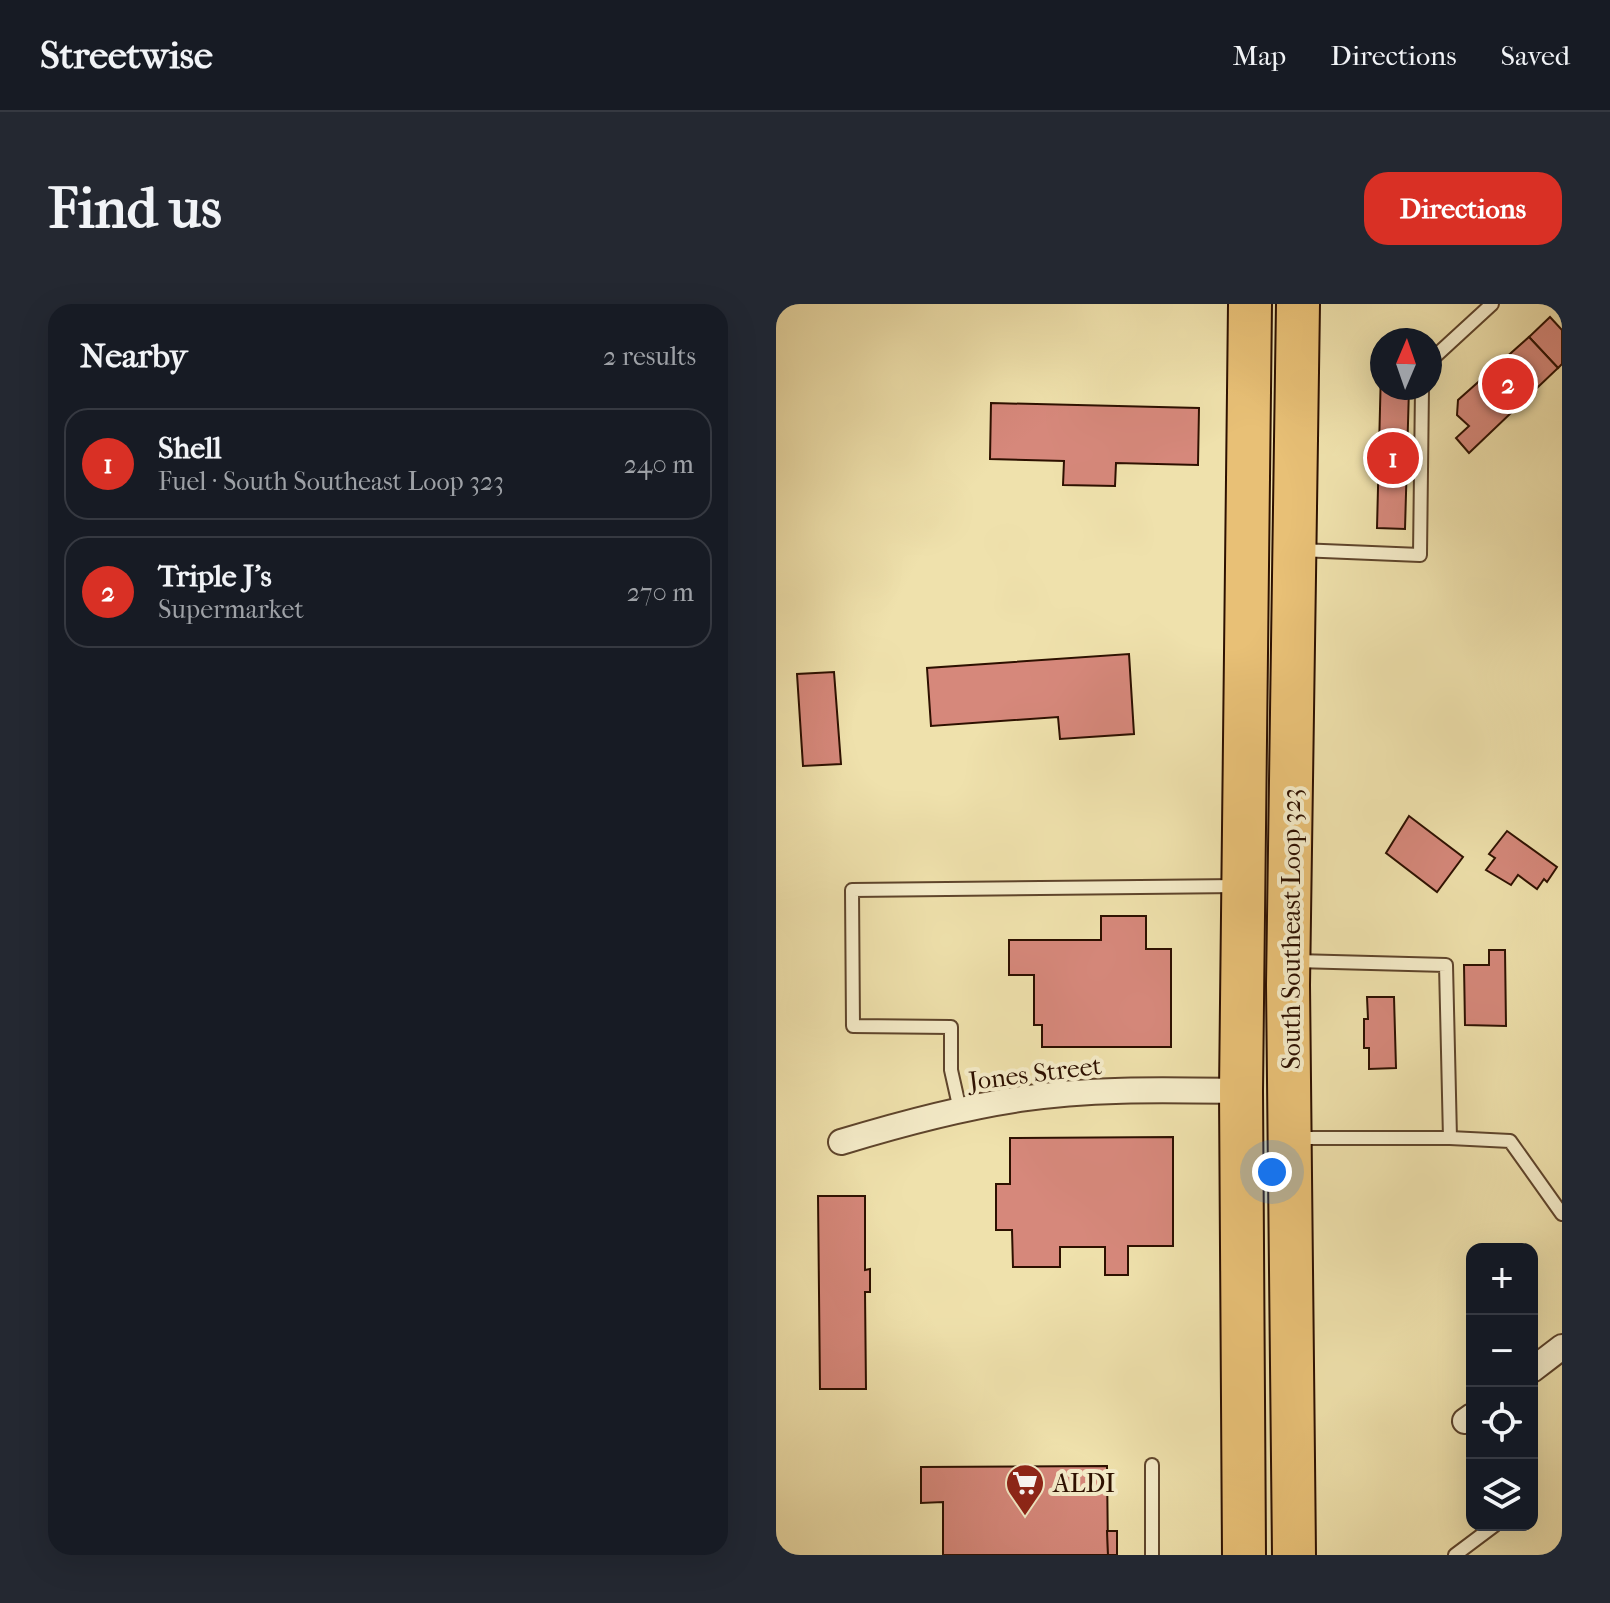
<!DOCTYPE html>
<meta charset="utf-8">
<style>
body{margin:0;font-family:"IM FELL French Canon",serif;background:#242831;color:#f1f3f6}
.controls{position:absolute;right:24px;bottom:24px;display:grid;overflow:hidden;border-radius:16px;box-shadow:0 8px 32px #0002}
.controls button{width:72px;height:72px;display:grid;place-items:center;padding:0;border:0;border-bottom:2px solid #363941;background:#171b24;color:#f1f3f6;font:40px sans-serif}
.compass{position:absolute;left:594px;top:24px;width:72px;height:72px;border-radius:50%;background:#171b24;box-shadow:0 8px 32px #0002;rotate:2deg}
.you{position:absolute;left:496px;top:868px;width:28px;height:28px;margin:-20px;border:6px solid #fff;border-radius:50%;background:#1a73e8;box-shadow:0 0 0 12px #1a73e833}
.badge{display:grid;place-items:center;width:52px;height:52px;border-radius:50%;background:#d93025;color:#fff;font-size:26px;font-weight:700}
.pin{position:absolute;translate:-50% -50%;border:4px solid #fff;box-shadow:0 2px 8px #0006}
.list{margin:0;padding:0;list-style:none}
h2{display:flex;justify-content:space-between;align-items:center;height:104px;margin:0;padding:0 32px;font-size:34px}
h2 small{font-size:26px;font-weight:400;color:#9ea1a6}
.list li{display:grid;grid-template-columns:52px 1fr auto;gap:24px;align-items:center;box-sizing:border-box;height:112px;margin:0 16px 16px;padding:0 16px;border:2px solid #363941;border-radius:24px}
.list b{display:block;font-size:30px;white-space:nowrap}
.list p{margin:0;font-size:26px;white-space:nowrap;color:#9ea1a6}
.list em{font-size:26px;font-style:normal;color:#9ea1a6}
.icon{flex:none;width:44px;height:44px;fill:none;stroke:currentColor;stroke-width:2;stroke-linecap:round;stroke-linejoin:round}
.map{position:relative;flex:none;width:786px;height:1251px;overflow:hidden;border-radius:24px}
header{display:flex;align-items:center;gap:48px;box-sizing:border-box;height:112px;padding:0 40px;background:#171b24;border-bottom:2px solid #363941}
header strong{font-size:38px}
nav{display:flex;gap:44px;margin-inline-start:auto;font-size:28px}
.intro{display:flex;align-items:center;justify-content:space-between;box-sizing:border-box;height:192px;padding:0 48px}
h1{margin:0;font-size:56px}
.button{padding:20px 36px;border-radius:24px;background:#d93025;color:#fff;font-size:28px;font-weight:700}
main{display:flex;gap:48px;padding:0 48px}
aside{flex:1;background:#171b24;border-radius:24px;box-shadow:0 8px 32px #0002}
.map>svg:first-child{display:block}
.building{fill:#d6887b;stroke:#2d1000;stroke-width:2}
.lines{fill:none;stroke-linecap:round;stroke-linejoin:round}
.lane-casing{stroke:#5e442b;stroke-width:16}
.street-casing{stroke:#5e442b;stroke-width:28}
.highway-casing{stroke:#2d1000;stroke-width:46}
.lane{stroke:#f5ecc9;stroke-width:12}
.street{stroke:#f5ecc9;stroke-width:24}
.highway{stroke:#e8c076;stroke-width:42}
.labels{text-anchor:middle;stroke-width:8;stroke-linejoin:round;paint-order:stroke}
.street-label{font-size:26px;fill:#2d1000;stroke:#f5ecc9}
.poi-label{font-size:26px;fill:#2d1000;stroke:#f5ecc9;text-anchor:start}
</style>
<header>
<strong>Streetwise</strong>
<nav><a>Map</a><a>Directions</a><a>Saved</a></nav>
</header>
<div class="intro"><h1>Find us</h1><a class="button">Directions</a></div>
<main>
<aside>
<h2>Nearby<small>2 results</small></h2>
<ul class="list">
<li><span class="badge">1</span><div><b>Shell</b><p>Fuel · South Southeast Loop 323</p></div><em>240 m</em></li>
<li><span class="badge">2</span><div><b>Triple J's</b><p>Supermarket</p></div><em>270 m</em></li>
</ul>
</aside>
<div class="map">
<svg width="786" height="1251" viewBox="0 0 786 1251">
<rect width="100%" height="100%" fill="#efe1ac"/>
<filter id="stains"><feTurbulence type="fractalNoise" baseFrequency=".0025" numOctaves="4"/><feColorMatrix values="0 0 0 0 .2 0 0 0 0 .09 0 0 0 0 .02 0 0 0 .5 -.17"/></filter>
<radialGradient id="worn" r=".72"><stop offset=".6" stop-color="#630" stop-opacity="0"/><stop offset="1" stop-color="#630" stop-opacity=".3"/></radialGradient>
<g class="building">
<path d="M774,13L786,26V60L782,64L753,33Z"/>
<path d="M753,33L782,64L693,149L680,134L693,122L681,111L682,96Z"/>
<path d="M605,65L606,84H633L629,225L601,224Z"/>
<path d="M215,99L423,104L422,161L340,159L339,182L287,181L288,157L214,155Z"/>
<path d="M353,350L358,430L284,435L282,413L155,422L151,364Z"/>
<path d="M58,368L65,460L27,462L21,370Z"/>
<path d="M633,512L687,553L661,588L610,549Z"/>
<path d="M731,527L781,563L771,578L768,575L761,585L742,571L735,581L710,566L719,554L713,550Z"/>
<path d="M325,612H370V645H395V743H266V721H258V671H233V636H325Z"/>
<path d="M713,646H729L730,722L689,721L688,661H713Z"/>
<path d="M591,693H618L620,764L593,765V744H588V715H592Z"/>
<path d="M397,833V942H352V971H329V943H284V963H237L236,926H220V880H234V834Z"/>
<path d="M42,892H89V966L94,965V988H89L90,1085H44Z"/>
<path d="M331,1162L332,1251H167V1198L145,1199V1163Z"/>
<path d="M331,1227H341V1251H332Z"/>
</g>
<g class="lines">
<defs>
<g id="lane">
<path d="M654,57L716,0"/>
<path d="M523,246L644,251L646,84"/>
<path d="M520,657L670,661L674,834H521"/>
<path d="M184,806L175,766V723L77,722L76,586L463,582"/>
<path d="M674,834L734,837L786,910"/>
<path d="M376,1161V1251"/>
<path d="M679,1251L719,1221"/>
</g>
<g id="street">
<path d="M65,838C124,820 183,804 244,795C317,784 391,786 465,787"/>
<path d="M756,1066L786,1043"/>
<path d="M689,1117L696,1112"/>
</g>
<g id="highway">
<path d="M468,1251L465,787L474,0"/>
<path d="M518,1251L512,681L522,0"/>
</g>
</defs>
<use href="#lane" class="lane-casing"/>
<use href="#street" class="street-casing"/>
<use href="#highway" class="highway-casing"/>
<use href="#lane" class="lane"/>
<use href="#street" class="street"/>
<use href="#highway" class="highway"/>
</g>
<defs>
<symbol id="supermarket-pin" viewBox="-11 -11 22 30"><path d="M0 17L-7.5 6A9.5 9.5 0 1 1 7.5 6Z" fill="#8f2418" stroke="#f5ecc9"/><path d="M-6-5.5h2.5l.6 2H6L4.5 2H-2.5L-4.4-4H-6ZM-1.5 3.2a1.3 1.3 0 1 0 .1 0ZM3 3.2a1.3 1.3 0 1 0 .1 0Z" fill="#fff"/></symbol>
</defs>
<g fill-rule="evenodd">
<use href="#supermarket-pin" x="227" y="1157" width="44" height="60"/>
</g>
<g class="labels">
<g class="street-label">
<text transform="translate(515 625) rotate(-90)" y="9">South Southeast Loop 323</text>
<text transform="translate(259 769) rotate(-7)" y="9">Jones Street</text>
</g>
<g class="poi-label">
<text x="277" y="1188">ALDI</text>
</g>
</g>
<rect width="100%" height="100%" filter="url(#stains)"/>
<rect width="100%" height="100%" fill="url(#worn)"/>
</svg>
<div class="controls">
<button>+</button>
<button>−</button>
<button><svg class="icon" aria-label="locate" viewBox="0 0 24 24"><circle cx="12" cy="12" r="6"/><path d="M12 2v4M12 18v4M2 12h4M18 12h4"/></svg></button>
<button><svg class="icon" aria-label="layers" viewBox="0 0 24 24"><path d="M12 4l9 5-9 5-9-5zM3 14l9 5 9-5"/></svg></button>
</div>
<svg class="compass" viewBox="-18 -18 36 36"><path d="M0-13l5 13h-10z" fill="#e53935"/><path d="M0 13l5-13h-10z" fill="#9ea1a6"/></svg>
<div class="you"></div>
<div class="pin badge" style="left:617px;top:154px">1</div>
<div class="pin badge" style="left:732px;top:80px">2</div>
</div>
</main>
